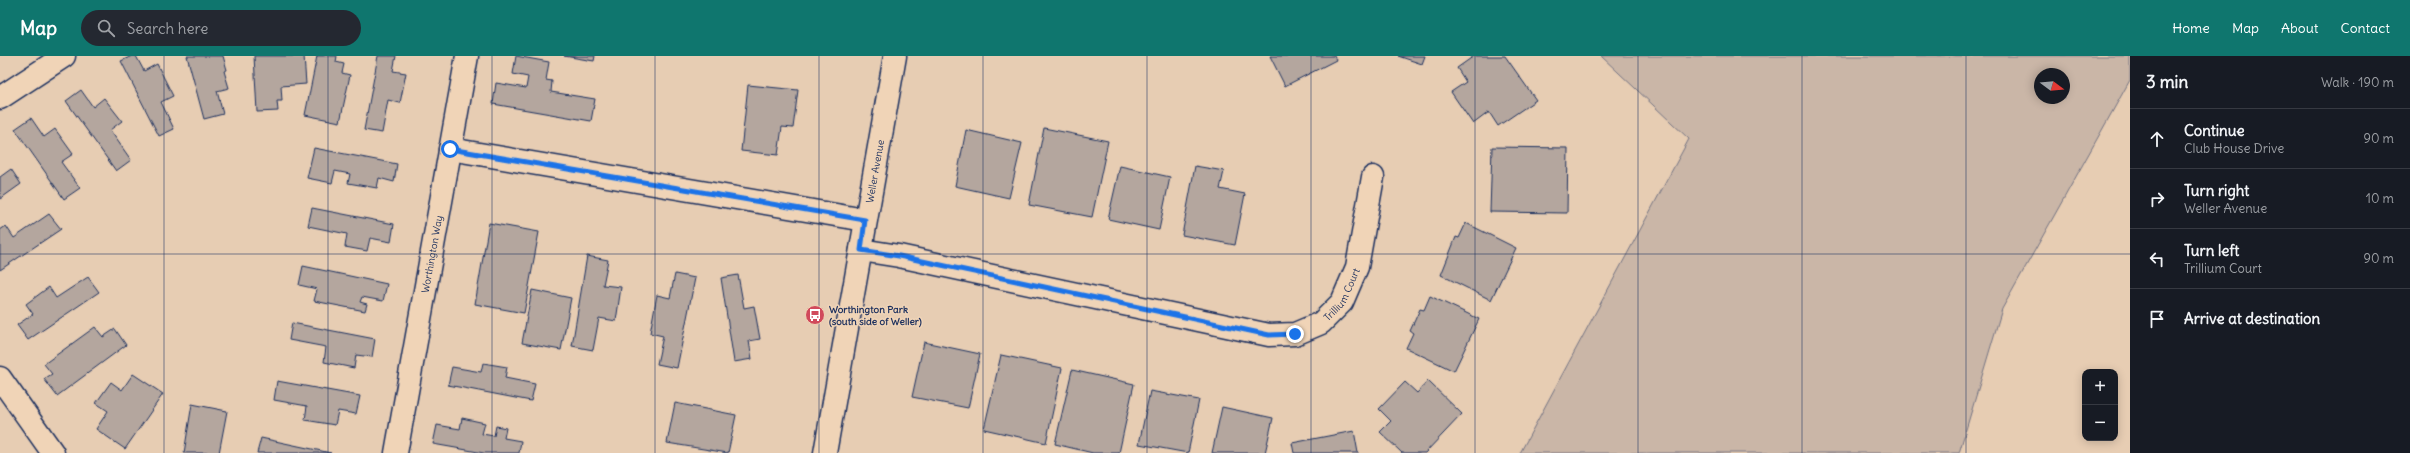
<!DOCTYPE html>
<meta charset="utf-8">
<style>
body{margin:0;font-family:Delius,sans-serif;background:#242831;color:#f1f3f6}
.controls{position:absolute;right:12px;bottom:12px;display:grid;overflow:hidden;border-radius:8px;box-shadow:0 2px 10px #0003}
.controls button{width:36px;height:36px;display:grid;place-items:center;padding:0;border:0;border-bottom:1px solid #363941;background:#171b24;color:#f1f3f6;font:20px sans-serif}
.compass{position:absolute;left:2034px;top:12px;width:36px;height:36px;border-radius:50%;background:#171b24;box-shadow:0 2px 10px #0003;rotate:106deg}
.stop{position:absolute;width:12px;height:12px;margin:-9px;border:3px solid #1a73e8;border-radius:50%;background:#fff}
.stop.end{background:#1a73e8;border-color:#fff;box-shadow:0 1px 4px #0008}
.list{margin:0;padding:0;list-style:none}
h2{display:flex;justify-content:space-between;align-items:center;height:52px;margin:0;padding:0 16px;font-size:17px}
h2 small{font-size:13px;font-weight:400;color:#9ea1a6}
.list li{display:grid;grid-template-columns:26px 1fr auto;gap:12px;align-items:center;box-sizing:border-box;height:60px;padding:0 16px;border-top:1px solid #363941}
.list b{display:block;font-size:15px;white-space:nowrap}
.list p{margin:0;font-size:13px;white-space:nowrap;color:#9ea1a6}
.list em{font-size:13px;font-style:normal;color:#9ea1a6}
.icon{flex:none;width:22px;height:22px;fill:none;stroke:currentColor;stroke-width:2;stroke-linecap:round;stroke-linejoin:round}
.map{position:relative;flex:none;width:2130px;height:397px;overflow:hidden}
header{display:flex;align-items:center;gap:24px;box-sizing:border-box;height:56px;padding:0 20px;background:#0f766e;color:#fff}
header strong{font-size:19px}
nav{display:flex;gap:22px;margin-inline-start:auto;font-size:14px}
.search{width:280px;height:36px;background:#242831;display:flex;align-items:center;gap:10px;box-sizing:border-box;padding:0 14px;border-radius:22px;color:#9ea1a6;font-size:15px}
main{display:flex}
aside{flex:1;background:#171b24}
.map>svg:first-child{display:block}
.green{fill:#cab6a7;stroke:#727282;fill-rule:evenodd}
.building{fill:#b4a69e;stroke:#1b2f5e}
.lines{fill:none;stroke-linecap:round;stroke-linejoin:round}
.minor-casing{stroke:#1b2f5e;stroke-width:25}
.tertiary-casing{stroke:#1b2f5e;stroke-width:25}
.minor{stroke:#f0d4b7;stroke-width:22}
.tertiary{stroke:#f0d4b7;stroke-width:22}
.route{stroke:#1a73e8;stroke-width:5}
.grid{fill:none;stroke:#1b2f5e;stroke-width:1;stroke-opacity:0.55}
.labels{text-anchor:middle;stroke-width:3;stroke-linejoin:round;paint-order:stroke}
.street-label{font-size:10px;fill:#1b2f5e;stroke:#f0d4b7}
.poi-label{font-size:10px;font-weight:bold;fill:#1b2f5e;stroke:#f0d4b7;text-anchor:start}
</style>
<header>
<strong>Map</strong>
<div class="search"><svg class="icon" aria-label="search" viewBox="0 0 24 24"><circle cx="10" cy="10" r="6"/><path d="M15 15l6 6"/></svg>Search here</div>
<nav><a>Home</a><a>Map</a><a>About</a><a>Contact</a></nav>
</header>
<main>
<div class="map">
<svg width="2130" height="397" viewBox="0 0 2130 397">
<rect width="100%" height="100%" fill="#e7cdb3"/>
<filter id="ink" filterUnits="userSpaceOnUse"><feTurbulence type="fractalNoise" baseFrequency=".025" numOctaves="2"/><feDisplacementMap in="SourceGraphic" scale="8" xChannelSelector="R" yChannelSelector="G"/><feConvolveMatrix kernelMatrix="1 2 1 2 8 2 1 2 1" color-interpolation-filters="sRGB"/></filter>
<g filter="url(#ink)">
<path class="green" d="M1601,0H2130V24L2002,253L1959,397H1520L1689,83ZM2040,18H2064V42H2040Z"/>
<g class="building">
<path d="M132,0H136L144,15L157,8L173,40L161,46L174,73L159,80L121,5Z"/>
<path d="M187,0H223L227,14L224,15L229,32L217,35L223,58L204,63Z"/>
<path d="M254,0H304L306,28L281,30L282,45H277L278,55L257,56Z"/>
<path d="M317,0H337L336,6L344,8L342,17L350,19L340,66L305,59Z"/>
<path d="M378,0H396L393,15L406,17L400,47L388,44L382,77L364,74Z"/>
<path d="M516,0L549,6L546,24L552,25L551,36L595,43L591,65L493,48L496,27L526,32L528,21L513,18Z"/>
<path d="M564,0H595L594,5Z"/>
<path d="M1270,0H1334L1336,4L1285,30Z"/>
<path d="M1398,0H1425L1422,8Z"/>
<path d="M1474,0H1505L1536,44L1498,70L1489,56L1473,68L1451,36L1466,26L1457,12Z"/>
<path d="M748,29L798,34L793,72L782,71L778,99L741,95Z"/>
<path d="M81,34L93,51L104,42L122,65L110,74L131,104L116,115L66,45Z"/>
<path d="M31,62L44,81L55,73L73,98L61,106L80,132L64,143L15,73Z"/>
<path d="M1044,72L1108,85L1092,161L1029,149Z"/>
<path d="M966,74L1022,87L1009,142L955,130Z"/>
<path d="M1492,91L1568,92L1567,157L1490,156Z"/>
<path d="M314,92L397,108L394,126L379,122L377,132L348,127L350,118L335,115L332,127L307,122Z"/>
<path d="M1120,110L1170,121L1159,174L1108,163Z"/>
<path d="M1195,110L1224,115L1220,133L1245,138L1235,189L1182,179Z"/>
<path d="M11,113L21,128L0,143V121Z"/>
<path d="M312,152L394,168L391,186L370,182L367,195L345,191L347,178L308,170Z"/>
<path d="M49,158L61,173L0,214V174L6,170L14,182Z"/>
<path d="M489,167L539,176L524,257L475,248Z"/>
<path d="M1466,167L1516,192L1491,244L1441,219L1456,181L1459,182Z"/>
<path d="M587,200L608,204L603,229L621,231L616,265L599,262L593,294L572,290Z"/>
<path d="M303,210L387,228L383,245L362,241L360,246L367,248L365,255L314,245L317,233L299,229Z"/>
<path d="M675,218L695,222L677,312L657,308L663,280L650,277L657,239L670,242Z"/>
<path d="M738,219L744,252L754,250L760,283L749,285L752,303L734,306L721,222Z"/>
<path d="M88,221L99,236L28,284L17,269L33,258L26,248L49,231L56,242Z"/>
<path d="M532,234L571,242L561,294L522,287Z"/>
<path d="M1430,240L1479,263L1454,315L1406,292L1413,277L1410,275L1420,253L1424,254Z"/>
<path d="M292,267L375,283L372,301L356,299L354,312L324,306L326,291L289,284Z"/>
<path d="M95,271L103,281L115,273L126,289L57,340L44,323L52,318L44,308Z"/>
<path d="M924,286L980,298L968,352L912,341Z"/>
<path d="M1001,299L1062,312L1046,387L984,373Z"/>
<path d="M483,307L507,311L505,322L535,328L531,345L448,329L452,311L481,316Z"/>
<path d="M1072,314L1134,328L1119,397H1093L1055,388Z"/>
<path d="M133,318L163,338L125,393L96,373L108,355L96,347L111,326L122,334Z"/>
<path d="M277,325L360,340L356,358L338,355L335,369L305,364L307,350L274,344Z"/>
<path d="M1428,325L1462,358L1425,397H1402L1380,376L1391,365L1379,353L1405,326L1417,337Z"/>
<path d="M1150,335L1199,344L1188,397L1139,388Z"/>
<path d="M675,347L736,359L728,397L667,387Z"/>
<path d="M192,348L227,355L219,397H184Z"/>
<path d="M1222,351L1273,362L1265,397H1212Z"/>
<path d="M462,362L485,367L482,378L494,380L496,370L506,372L504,382L521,385L519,397H484L433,388L437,369L460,373Z"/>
<path d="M1354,375L1358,397H1294L1292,387Z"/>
<path d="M261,382L331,397H257Z"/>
</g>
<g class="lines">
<defs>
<g id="minor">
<path d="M0,42L64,0"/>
<path d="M450,93L865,164"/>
<path id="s1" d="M861,194L899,200L1269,279L1295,278L1321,267L1342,246L1357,211L1373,121"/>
<path d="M0,322L53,397"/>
<path id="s2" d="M396,397L467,0"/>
</g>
<g id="tertiary">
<path id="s3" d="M825,397L895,0"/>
</g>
</defs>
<use href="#minor" class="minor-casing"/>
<use href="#tertiary" class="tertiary-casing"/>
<use href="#minor" class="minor"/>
<use href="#tertiary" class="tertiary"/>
</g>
</g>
<g class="lines" filter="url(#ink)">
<path class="route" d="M450,93L865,164L861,194L899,200L1269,279L1295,278"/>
</g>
<path class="grid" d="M164,0V397M328,0V397M492,0V397M655,0V397M819,0V397M983,0V397M1147,0V397M1311,0V397M1475,0V397M1638,0V397M1802,0V397M1966,0V397M0,198H2130"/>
<defs>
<symbol id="bus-disc" viewBox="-11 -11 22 22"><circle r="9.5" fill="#d1495b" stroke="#f0d4b7"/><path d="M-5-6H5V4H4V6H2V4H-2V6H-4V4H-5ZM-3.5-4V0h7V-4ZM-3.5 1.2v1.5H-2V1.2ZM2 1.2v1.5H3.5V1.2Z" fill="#fff"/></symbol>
</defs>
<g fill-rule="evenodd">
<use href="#bus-disc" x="804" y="248" width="22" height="22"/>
</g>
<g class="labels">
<g class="street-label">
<text dy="4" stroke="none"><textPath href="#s3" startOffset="286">Weller Avenue</textPath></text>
<text dy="4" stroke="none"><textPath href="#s2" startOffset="202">Worthington Way</textPath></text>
<text dy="4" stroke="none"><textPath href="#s1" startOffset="507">Trillium Court</textPath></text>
</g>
<g class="poi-label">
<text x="829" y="257">Worthington Park<tspan x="829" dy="12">(south side of Weller)</tspan></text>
</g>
</g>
</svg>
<div class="controls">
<button>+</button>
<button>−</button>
</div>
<svg class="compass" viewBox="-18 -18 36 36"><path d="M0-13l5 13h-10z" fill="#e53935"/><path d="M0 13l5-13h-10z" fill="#9ea1a6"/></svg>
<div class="stop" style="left:450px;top:93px"></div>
<div class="stop end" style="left:1295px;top:278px"></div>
</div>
<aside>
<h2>3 min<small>Walk · 190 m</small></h2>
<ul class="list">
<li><svg class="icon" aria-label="ahead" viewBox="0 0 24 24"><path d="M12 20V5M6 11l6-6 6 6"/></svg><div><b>Continue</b><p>Club House Drive</p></div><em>90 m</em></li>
<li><svg class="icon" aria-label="right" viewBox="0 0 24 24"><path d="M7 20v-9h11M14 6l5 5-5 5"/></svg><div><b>Turn right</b><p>Weller Avenue</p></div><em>10 m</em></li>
<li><svg class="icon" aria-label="left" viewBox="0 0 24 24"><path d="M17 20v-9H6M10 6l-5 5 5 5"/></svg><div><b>Turn left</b><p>Trillium Court</p></div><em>90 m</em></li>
<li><svg class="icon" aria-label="arrive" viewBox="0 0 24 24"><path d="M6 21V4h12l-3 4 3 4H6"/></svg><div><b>Arrive at destination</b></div></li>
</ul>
</aside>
</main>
